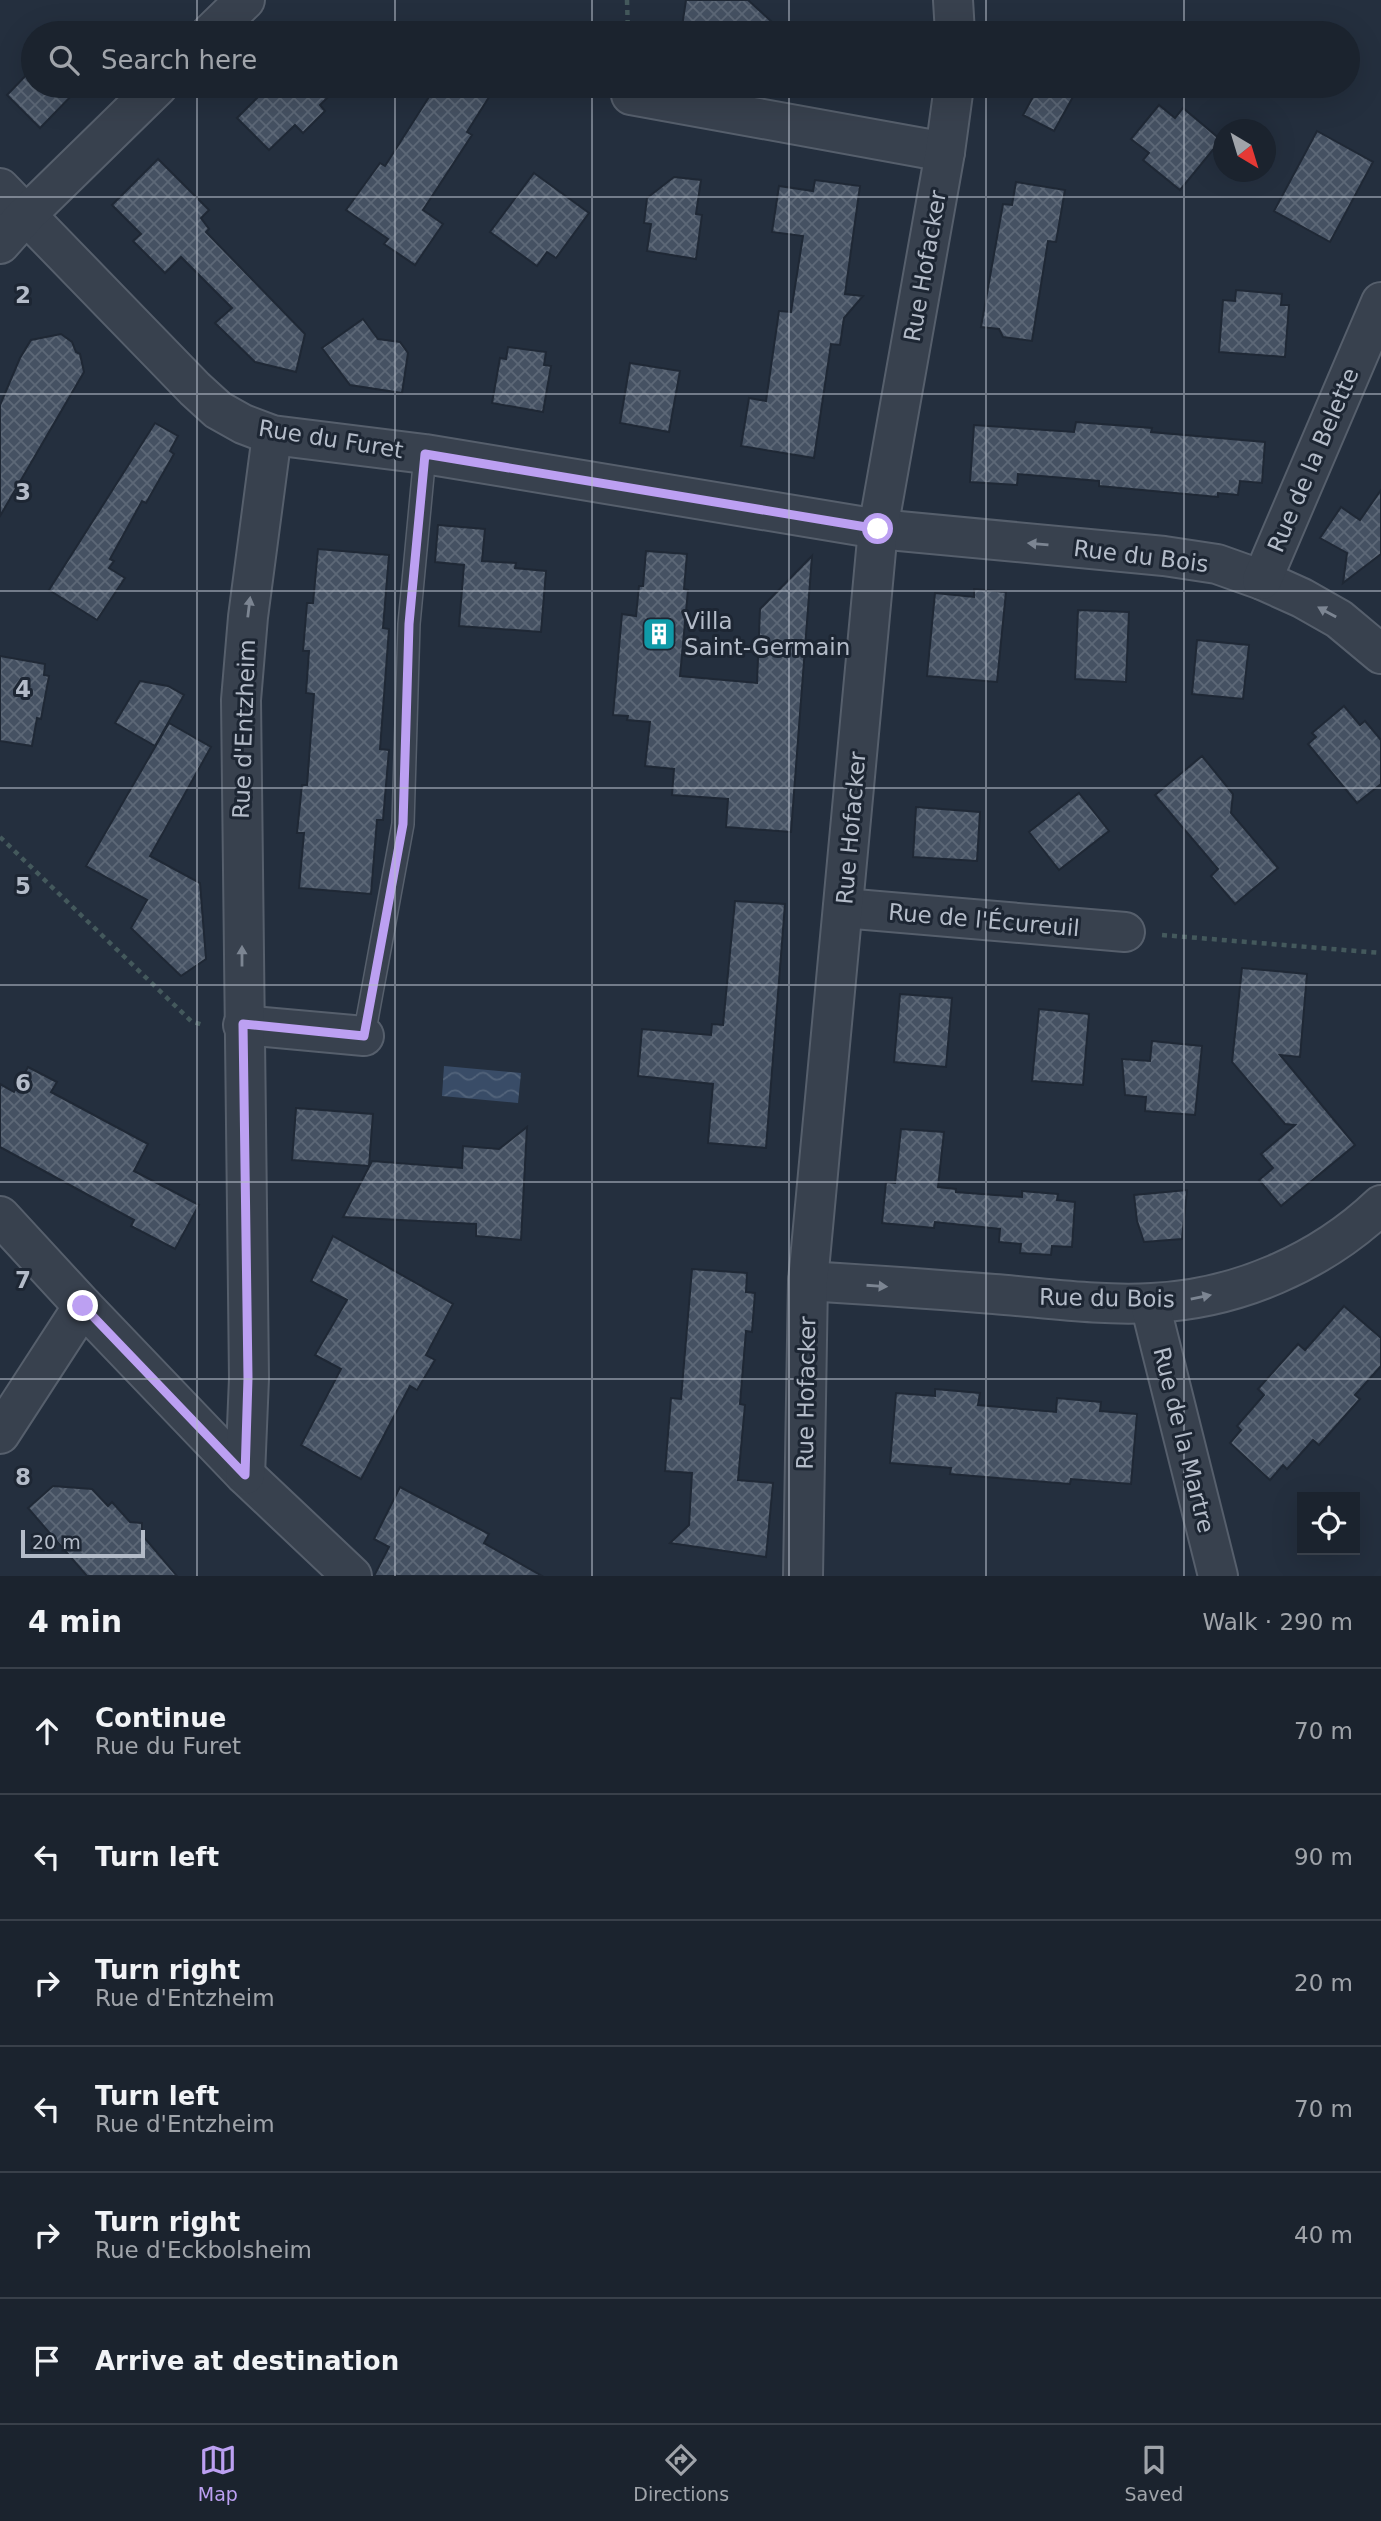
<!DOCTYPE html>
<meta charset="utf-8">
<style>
body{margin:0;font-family:"DejaVu Sans",sans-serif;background:#242b36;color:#f1f3f6}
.controls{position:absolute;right:21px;bottom:21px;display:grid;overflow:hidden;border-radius:0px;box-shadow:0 7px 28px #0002}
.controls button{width:63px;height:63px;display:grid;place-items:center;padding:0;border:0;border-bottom:2px solid #39404a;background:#1b232e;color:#f1f3f6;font:35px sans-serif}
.compass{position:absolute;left:1213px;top:119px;width:63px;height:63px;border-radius:50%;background:#1b232e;box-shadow:0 7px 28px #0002;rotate:142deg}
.scale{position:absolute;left:21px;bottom:18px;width:124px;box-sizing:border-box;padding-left:7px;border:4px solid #b4bcc9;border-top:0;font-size:19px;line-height:24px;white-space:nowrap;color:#b4bcc9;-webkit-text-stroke:5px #1d2633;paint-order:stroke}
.stop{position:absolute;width:21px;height:21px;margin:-16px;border:5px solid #bca0f2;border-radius:50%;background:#fff}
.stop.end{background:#bca0f2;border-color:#fff;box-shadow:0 2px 7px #0008}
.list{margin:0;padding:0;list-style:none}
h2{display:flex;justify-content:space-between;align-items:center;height:91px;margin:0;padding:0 28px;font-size:30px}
h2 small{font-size:23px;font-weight:400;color:#a0a4aa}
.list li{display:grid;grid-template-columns:46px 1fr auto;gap:21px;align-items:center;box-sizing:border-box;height:126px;padding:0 28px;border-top:2px solid #39404a}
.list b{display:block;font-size:26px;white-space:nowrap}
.list p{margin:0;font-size:23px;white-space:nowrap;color:#a0a4aa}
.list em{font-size:23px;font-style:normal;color:#a0a4aa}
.icon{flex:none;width:38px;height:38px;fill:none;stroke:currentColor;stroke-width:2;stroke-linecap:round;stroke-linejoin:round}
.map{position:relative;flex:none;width:1381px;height:1576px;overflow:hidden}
.search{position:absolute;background:#1b232e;box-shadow:0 7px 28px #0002;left:21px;right:21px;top:21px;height:77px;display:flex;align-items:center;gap:18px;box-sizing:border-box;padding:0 24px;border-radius:38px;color:#a0a4aa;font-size:26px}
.sheet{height:847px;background:#1b232e}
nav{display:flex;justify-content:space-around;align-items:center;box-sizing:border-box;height:98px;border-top:2px solid #39404a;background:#1b232e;font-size:19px;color:#a0a4aa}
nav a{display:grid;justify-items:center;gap:4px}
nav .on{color:#bca0f2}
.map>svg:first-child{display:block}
.water{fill:url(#water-waves)}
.building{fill:url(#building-cross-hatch);stroke:#1f2835;stroke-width:2}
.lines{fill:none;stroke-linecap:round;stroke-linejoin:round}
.service-casing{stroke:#565f6c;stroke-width:24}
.minor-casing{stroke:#565f6c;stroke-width:42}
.path{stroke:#44595c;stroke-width:4.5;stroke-dasharray:5 5;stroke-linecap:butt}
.service{stroke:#38414e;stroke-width:21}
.minor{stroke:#38414e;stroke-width:38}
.oneway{fill:#7c8592}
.route{stroke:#bca0f2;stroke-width:9}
.grid{fill:none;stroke:#b4bcc9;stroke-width:2;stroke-opacity:0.55}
.labels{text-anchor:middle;stroke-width:6;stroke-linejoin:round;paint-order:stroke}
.street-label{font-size:23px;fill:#b4bcc9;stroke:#1d2633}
.poi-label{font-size:23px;fill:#b4bcc9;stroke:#1d2633;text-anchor:start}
.grid-label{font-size:23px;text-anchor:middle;font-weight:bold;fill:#b4bcc9;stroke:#1d2633;stroke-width:6;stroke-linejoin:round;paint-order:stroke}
</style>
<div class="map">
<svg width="1381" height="1576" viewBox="0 0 1381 1576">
<defs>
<pattern id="water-waves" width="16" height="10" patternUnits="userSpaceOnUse" patternTransform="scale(1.75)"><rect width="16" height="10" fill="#394c67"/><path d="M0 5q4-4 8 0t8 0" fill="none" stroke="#53647b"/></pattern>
<pattern id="building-cross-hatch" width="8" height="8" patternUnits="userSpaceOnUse" patternTransform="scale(1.75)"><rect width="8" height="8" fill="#455162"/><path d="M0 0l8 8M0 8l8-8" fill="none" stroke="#5d6877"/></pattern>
</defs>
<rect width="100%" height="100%" fill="#242f3e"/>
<path class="water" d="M444,1066L521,1073L518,1103L442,1096Z"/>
<g class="building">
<path d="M686,0H748L784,33H681Z"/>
<path d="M33,68V86H81L40,128L7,95Z"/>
<path d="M269,86H339L320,105L325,111L303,133L295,125L269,150L237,118Z"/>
<path d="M436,86H496L467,132L472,135L423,210L443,224L415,265L384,244L388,239L346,210L380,163L385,166Z"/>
<path d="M1039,86H1079L1054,131L1023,115Z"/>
<path d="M1159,105L1175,118L1183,108L1221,140L1180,190L1143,160L1149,153L1131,139Z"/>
<path d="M1317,131L1373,162L1330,242L1274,211Z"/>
<path d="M158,159L209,210L201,218L209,229L206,232L305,334L296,372L255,362L215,323L232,308L181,257L165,273L133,241L141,234L112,205Z"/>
<path d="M534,173L589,213L556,258L547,252L537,266L490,232Z"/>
<path d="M674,177L701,180L696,214L702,215L696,259L647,251L651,224L644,223L647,198Z"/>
<path d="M815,180L860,186L845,294L863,296L844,318L840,345L831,344L814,458L741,446L749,398L766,401L779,311L791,312L803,236L772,232L779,186L813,191Z"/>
<path d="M1016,182L1065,190L1056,242L1048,241L1032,341L1003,337L999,329L981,327L1003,204L1012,205Z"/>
<path d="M1236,290L1282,294L1281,305H1289L1285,357L1219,352L1223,300L1235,301Z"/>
<path d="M363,319L378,339L400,342L408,353L402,393L350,385L322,348Z"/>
<path d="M61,334L72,342L76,352L80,354L84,372L0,516V405L20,358L31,340Z"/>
<path d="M508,347L546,352L544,365L551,366L543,412L492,403L500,358L506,359Z"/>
<path d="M630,363L680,371L669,432L620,423Z"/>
<path d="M1076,422L1152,428L1151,432L1265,442L1262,483L1240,481L1238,495L1218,493V497L1099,486V481L1018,474L1017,485L970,482L974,425L1074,432Z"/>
<path d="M155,423L178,436L170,451L174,454L146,503L142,501L110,559L114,561L109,568L125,578L97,620L49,590Z"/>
<path d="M1381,490V554L1343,583L1347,553L1320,538L1341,507L1360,520Z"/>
<path d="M438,525L485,529L482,561L516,563L515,568L546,571L541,632L459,626L464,565L435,562Z"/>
<path d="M318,549L389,555L383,628L389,629L380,749L389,750L383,820H377L371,894L299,888L304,833H297L302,785H307L314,694L306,693L309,651H303L307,603H313Z"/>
<path d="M646,551L687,554L684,589L688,590L680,676L757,683L760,609L812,556L791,832L726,827L728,799L672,795L674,769L645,766L650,722L627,720L628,716L613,715L622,614L636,616L639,586H643Z"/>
<path d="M974,589L1006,592L997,682L927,676L935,593L974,597Z"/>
<path d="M1078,610L1129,612L1126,682L1075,679Z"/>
<path d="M1197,640L1249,645L1243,699L1192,694Z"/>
<path d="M0,656L45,664L44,675L49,676L41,719L37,718L32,746L0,741Z"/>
<path d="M140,681L168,686L184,695L155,746L115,723Z"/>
<path d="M1344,706L1360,725L1365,721L1381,740V784L1357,803L1308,744L1316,737L1312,733Z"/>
<path d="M169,723L211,747L150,856L200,883L206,959L181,976L131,928L147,900L86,866Z"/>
<path d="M1202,756L1233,794L1231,813L1278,868L1235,904L1211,876L1218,869L1155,795Z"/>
<path d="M1079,793L1109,831L1059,870L1029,832Z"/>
<path d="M916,807L980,812L977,861L913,857Z"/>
<path d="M735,901L785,904L766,1148L708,1143L713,1084L638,1076L642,1029L711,1035L712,1024L723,1025Z"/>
<path d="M1242,968L1307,974L1300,1057L1280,1055L1355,1145L1281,1206L1259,1180L1273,1168L1261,1154L1295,1125L1285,1124L1232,1062Z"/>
<path d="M900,994L952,998L946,1067L894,1062Z"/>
<path d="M1039,1009L1089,1014L1083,1085L1032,1081Z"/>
<path d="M1152,1041L1202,1046L1195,1115L1145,1111L1146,1097L1125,1095L1122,1059L1150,1061Z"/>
<path d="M28,1067L57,1082L51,1092L148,1144L134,1171L199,1205L175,1249L131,1226L134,1220L0,1147V1084L14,1092Z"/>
<path d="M296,1108L373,1114L369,1166L292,1160Z"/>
<path d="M527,1127L521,1240L476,1236V1224L343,1217L372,1161L462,1168L463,1146L499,1149Z"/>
<path d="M901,1129L944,1132L938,1187L956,1189V1192L1022,1197V1191L1058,1194L1057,1200L1075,1202L1072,1247L1052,1246L1051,1255L1020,1253L1021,1244L999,1242L1000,1229L935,1222L934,1228L882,1223L886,1182L895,1183Z"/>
<path d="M1187,1190L1182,1239L1144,1242L1137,1221L1134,1195Z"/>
<path d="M333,1236L453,1304L426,1355L435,1360L417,1390L410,1386L361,1479L301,1445L341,1369L315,1355L347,1300L311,1281Z"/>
<path d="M692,1269L747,1273L746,1292L755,1293L752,1332L746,1331L740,1404L745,1405L738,1480L773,1483L766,1557L670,1543L689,1525L692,1473L665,1471L671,1398L681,1399Z"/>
<path d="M1344,1306L1381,1338V1366L1355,1395L1360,1399L1319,1445L1313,1440L1287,1469L1283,1465L1270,1480L1230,1443L1241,1430L1237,1426L1264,1395L1258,1389L1298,1344L1305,1350Z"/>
<path d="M935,1389L980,1393L978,1405L1056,1412L1057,1398L1101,1402L1100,1411L1137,1414L1131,1484L1071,1479L1070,1484L950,1474L951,1468L890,1463L896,1393L935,1396Z"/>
<path d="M53,1486L92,1489L108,1506L112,1502L130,1522L142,1523V1535L177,1576H87L28,1508Z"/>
<path d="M400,1487L489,1534L484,1543L542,1576H374L389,1547L374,1539Z"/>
</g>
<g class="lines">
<defs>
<path id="service" d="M364,1036L403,824L409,624L425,454"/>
<g id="minor">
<path d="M953,0L955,33"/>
<path d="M211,33L245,0"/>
<path d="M631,95L945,152"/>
<path d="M0,188L195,389L218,410L243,424L272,435L425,454L878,529L1164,556L1217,564L1262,580L1302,598L1339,619L1381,654"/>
<path d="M0,244L25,216L158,86"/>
<path d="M1262,580L1381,302"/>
<path d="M843,908L1125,932"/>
<path d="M243,1025L364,1036"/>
<path d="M0,1216L83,1306L245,1475L352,1576"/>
<path d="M808,1281C870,1285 932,1289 994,1294C1046,1298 1100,1306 1152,1303C1237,1299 1320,1263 1381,1205"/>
<path d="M1150,1304L1218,1576"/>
<path d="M0,1434L83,1306"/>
<path d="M245,1475L249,1378L241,700L248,617L272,435"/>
<path d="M803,1576L808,1281L878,529L945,152L954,86"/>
</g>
</defs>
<use href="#service" class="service-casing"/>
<use href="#minor" class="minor-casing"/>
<g class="path">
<path d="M627,0L628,33"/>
<path d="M0,837L191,1021L203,1025"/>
<path d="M1162,935L1381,953"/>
</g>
<use href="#service" class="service"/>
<use href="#minor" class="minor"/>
</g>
<defs><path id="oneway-solid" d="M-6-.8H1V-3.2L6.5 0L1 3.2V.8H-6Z" transform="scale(1.75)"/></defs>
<g class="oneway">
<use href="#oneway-solid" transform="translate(1038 544) rotate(-175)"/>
<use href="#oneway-solid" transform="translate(249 607) rotate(-83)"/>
<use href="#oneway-solid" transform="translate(1327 612) rotate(-151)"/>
<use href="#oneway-solid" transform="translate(242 956) rotate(-90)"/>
<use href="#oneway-solid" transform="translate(877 1286) rotate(4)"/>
<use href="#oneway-solid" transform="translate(1201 1297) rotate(-12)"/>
</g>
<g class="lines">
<path class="route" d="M83,1306L245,1475L248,1378L243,1024L364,1036L403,824L409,624L425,454L878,529"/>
</g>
<path class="grid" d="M197,0V33M395,0V33M592,0V33M789,0V33M986,0V33M1184,0V33M197,86V1576M395,86V1576M592,86V1576M789,86V1576M986,86V1576M1184,86V1576M0,197H1381M0,394H1381M0,591H1381M0,788H1381M0,985H1381M0,1182H1381M0,1379H1381"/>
<defs>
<symbol id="building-square" viewBox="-11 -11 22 22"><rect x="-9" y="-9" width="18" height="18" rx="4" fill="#0f9aa8" stroke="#1d2633"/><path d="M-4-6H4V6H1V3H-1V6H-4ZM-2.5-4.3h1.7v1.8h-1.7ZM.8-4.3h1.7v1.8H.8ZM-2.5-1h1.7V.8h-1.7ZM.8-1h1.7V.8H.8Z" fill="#fff"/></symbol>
</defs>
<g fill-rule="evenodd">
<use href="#building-square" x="640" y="615" width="38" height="38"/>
</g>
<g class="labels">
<g class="street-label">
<text transform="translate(925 266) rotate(-80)" y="8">Rue Hofacker</text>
<text transform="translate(331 439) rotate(9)" y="8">Rue du Furet</text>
<text transform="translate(1313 460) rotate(-67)" y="8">Rue de la Belette</text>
<text transform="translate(1141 556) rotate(7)" y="8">Rue du Bois</text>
<text transform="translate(244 729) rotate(-88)" y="8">Rue d'Entzheim</text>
<text transform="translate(851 828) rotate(-85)" y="8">Rue Hofacker</text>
<text transform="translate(984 920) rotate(5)" y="8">Rue de l'Écureuil</text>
<text transform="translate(1107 1298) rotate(1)" y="8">Rue du Bois</text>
<text transform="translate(806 1393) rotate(-89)" y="8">Rue Hofacker</text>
<text transform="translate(1184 1440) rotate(76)" y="8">Rue de la Martre</text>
</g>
<g class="poi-label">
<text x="684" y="629">Villa<tspan x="684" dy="26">Saint-Germain</tspan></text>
</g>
</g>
<g class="grid-label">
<text x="23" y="303">2</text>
<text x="23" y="500">3</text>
<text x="23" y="697">4</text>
<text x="23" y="894">5</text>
<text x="23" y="1091">6</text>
<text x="23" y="1288">7</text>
<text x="23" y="1485">8</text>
</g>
</svg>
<div class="controls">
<button><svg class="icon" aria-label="locate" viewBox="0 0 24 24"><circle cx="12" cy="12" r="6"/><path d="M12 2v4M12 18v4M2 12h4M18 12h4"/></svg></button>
</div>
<svg class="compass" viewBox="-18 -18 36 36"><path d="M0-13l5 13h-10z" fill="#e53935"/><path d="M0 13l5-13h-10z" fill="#a0a4aa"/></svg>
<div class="scale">20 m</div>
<div class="stop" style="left:878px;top:529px"></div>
<div class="stop end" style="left:83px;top:1306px"></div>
<div class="search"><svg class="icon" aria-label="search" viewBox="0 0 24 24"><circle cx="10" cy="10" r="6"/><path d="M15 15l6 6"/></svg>Search here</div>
</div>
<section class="sheet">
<h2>4 min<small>Walk · 290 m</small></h2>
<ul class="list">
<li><svg class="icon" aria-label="ahead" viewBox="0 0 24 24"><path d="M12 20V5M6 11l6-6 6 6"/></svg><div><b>Continue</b><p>Rue du Furet</p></div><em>70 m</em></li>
<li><svg class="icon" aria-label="left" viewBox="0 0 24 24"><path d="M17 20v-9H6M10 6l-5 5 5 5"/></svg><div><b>Turn left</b></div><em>90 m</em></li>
<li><svg class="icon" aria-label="right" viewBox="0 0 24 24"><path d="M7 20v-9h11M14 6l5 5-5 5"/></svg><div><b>Turn right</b><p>Rue d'Entzheim</p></div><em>20 m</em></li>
<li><svg class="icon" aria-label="left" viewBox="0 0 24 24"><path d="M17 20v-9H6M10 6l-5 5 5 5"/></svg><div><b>Turn left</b><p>Rue d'Entzheim</p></div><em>70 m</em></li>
<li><svg class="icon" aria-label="right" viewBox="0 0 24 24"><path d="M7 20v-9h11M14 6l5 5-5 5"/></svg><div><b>Turn right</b><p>Rue d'Eckbolsheim</p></div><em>40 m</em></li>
<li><svg class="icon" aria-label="arrive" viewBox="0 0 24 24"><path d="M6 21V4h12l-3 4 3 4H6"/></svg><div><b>Arrive at destination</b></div></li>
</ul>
</section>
<nav>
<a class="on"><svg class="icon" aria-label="map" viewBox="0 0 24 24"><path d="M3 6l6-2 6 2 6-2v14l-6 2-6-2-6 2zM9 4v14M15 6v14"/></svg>Map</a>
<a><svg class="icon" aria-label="directions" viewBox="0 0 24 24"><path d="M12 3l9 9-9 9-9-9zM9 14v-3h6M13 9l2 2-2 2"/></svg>Directions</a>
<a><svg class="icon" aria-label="saved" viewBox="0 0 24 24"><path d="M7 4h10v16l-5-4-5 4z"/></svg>Saved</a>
</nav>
